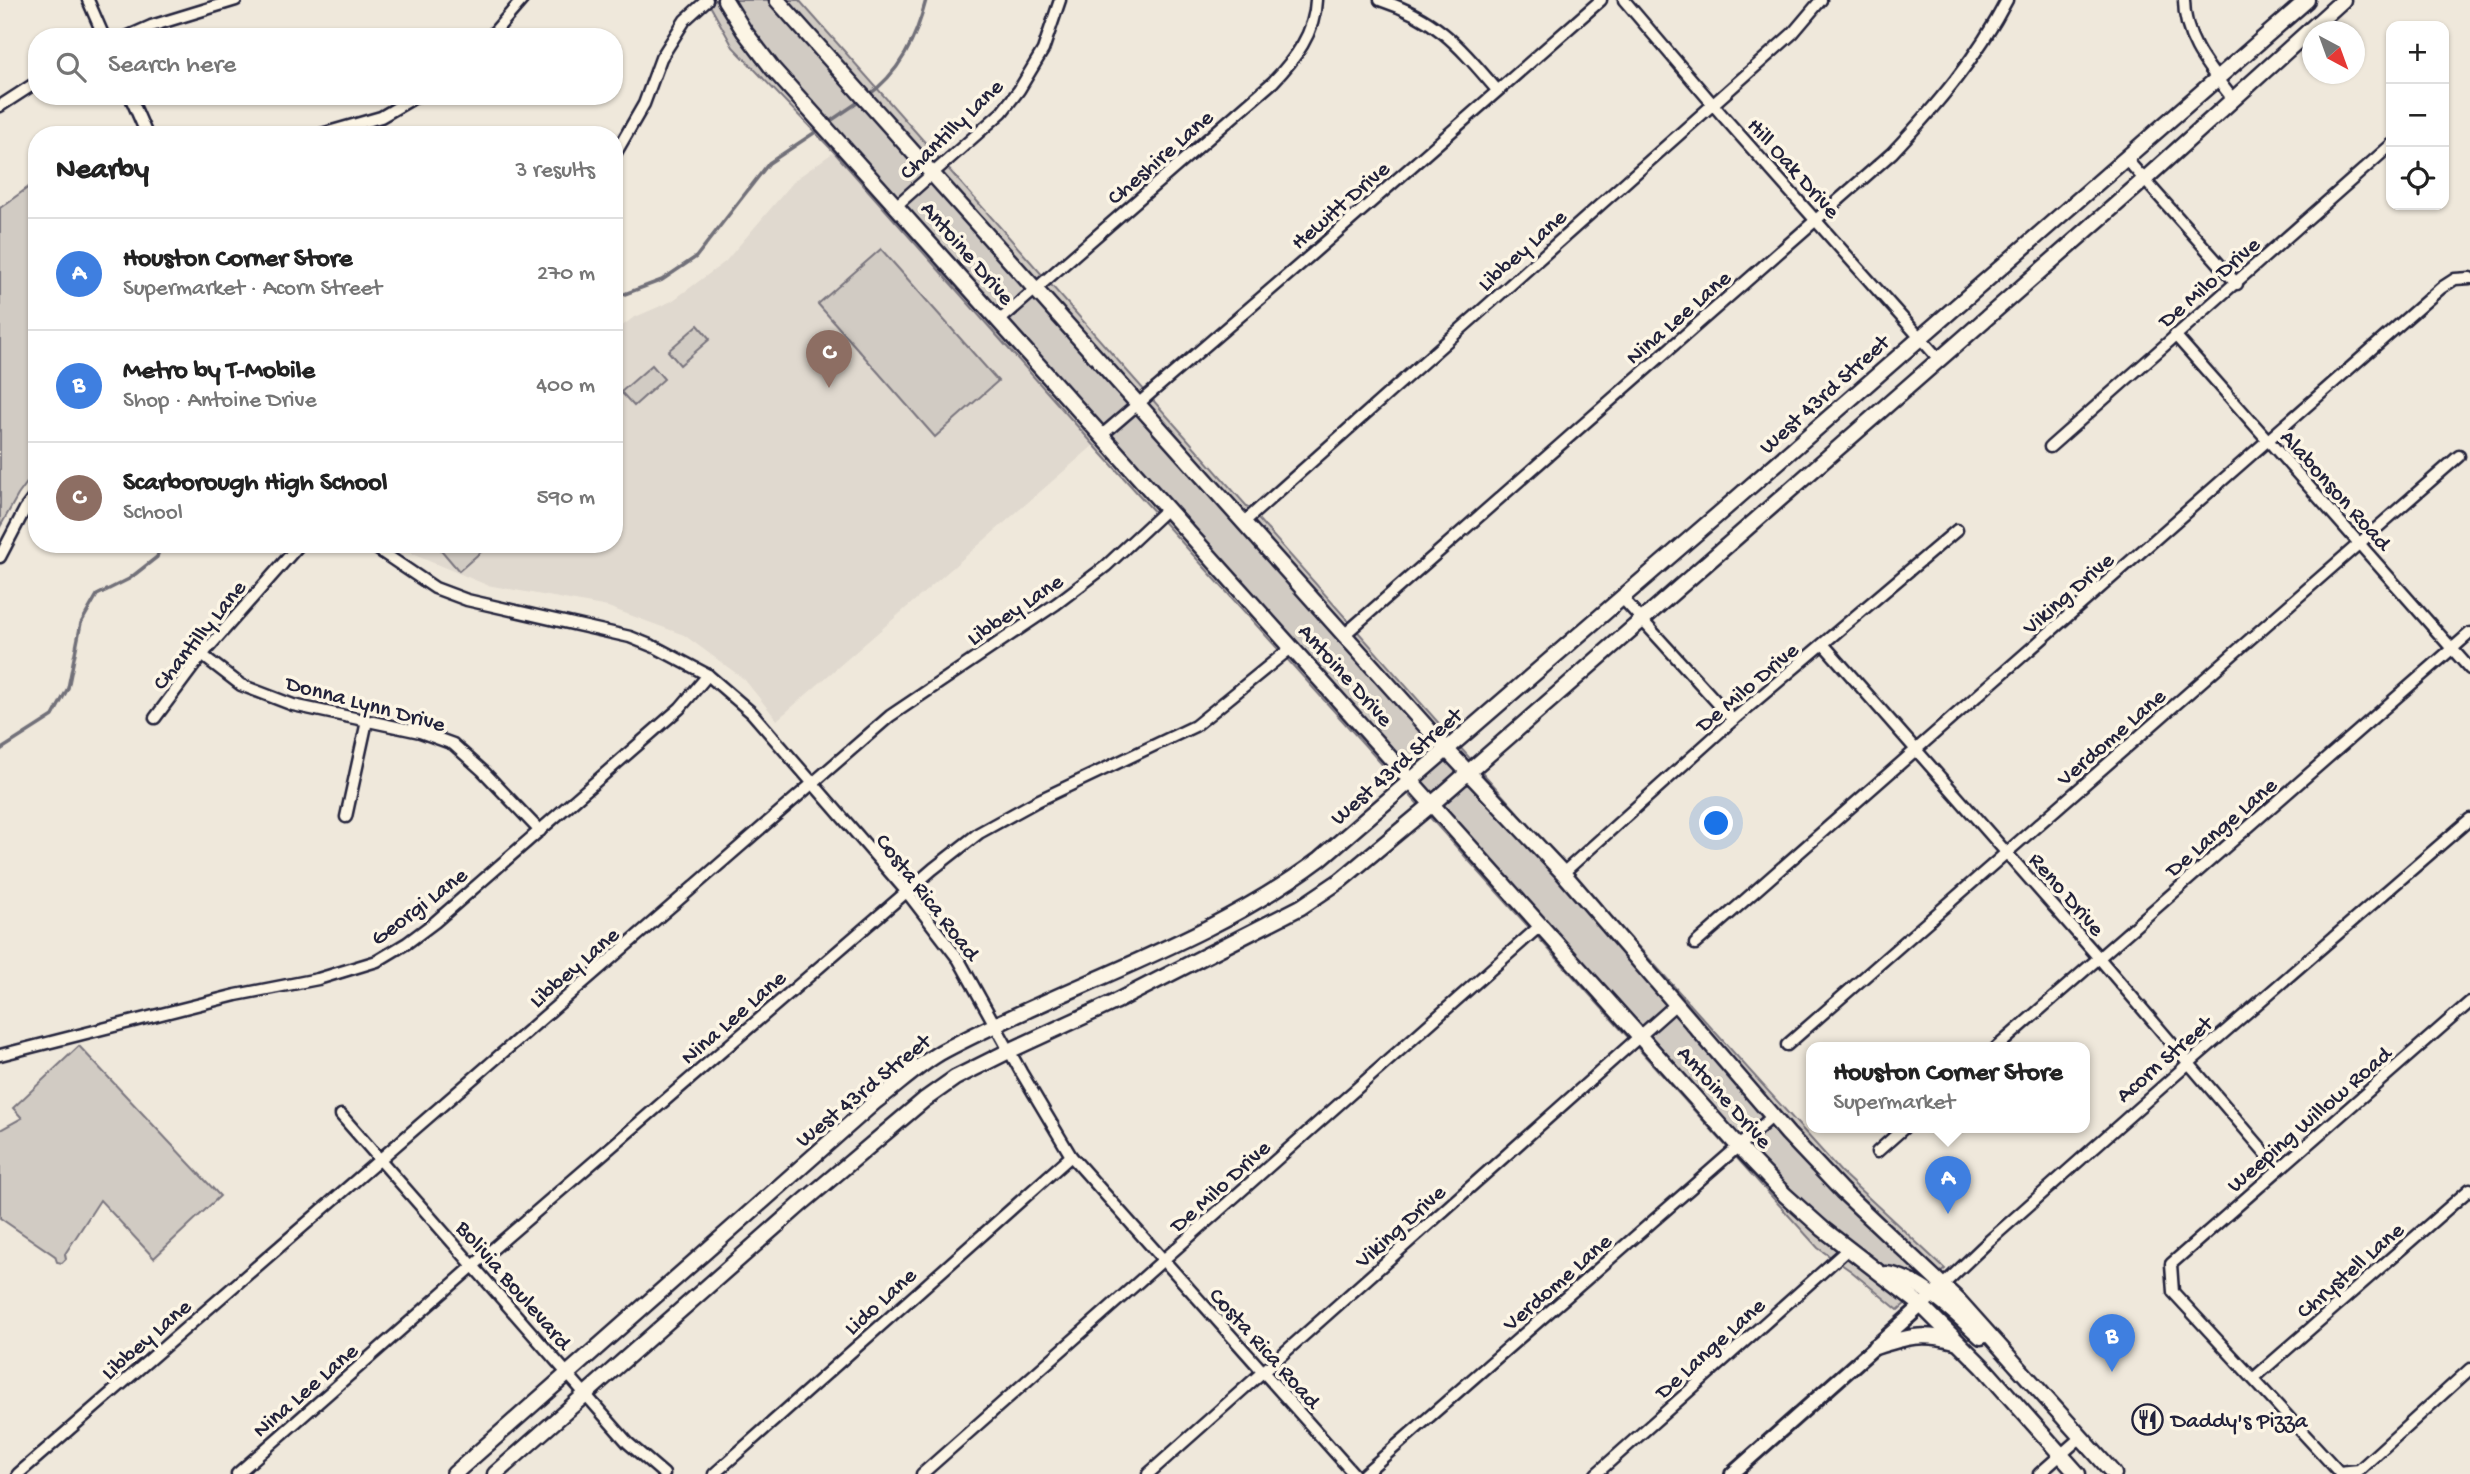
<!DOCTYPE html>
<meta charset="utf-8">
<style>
body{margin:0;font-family:"Gochi Hand",sans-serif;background:#f6f6f6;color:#222}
.controls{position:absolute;right:21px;top:21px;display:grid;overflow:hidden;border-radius:14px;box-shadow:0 2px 5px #0004}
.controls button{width:63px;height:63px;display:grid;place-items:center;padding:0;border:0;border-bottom:2px solid #e0e0e0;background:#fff;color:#222;font:35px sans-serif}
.compass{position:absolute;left:2302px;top:21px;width:63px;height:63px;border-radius:50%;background:#fff;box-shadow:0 2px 5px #0004;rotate:139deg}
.you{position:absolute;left:1717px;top:824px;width:24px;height:24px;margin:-18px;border:5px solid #fff;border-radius:50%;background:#1a73e8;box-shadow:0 0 0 10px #1a73e833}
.badge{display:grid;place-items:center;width:46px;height:46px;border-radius:50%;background:#22223b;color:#fff;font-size:23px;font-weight:700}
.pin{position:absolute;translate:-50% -58px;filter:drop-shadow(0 2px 4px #0008)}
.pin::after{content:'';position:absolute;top:37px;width:24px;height:21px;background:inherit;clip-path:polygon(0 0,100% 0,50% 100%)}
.popup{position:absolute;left:1806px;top:1042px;width:284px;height:91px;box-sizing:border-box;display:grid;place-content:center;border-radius:14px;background:#fff;filter:drop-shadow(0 2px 5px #0005);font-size:23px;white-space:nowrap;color:#767676}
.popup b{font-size:26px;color:#222}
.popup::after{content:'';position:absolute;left:50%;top:100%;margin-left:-14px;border:14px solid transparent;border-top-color:#fff}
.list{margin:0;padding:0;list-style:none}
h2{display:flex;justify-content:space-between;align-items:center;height:91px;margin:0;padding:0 28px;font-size:30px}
h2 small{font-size:23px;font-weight:400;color:#767676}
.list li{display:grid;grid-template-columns:46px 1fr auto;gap:21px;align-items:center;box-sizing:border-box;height:112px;padding:0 28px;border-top:2px solid #e0e0e0}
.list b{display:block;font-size:26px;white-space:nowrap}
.list p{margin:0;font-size:23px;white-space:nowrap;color:#767676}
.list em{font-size:23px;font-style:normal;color:#767676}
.icon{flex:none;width:38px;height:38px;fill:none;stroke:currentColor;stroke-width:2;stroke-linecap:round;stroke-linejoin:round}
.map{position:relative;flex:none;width:2470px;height:1474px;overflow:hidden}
.search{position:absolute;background:#fff;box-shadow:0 2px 5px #0004;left:28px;top:28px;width:595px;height:77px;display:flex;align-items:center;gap:18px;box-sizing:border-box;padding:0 24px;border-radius:28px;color:#767676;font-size:26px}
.panel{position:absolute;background:#fff;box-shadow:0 2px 5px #0004;left:28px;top:126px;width:595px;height:427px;border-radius:28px}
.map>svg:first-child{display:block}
.built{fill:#e0d9cf}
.green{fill:#d1cbc3;stroke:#7a767f;stroke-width:2}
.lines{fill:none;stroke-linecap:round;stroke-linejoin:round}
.stream{stroke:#716f79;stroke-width:3.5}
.minor-casing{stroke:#22223b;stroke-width:15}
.tertiary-casing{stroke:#22223b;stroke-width:18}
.secondary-casing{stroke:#22223b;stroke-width:19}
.minor{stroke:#fcf5e5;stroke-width:10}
.tertiary{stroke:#fcf5e5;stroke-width:12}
.secondary{stroke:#fcf5e5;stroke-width:14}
.labels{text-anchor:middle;stroke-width:7;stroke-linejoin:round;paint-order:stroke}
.street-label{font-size:23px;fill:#22223b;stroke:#fcf5e5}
.poi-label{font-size:23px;fill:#22223b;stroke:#fcf5e5;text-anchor:start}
</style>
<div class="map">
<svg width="2470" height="1474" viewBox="0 0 2470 1474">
<rect width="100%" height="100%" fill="#efe8db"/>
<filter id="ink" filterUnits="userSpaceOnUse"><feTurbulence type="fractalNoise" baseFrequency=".0143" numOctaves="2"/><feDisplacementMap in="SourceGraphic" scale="14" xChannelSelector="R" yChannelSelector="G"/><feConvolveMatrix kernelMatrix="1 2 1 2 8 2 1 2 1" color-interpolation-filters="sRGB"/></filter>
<g filter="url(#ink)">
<path class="built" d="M834,152L1094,445L777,720L744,679L684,635L608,607L487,585L412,554L400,544H614V332L633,318L672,301L725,262L796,179Z"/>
<g class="green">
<path d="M707,0H799L1520,815L1841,1172L1945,1269L1898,1310L1851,1271L1818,1248L1094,445L834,152L733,47Z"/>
<path d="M37,181V469L18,495L0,527V208Z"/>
<path d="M881,249L998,381L935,437L818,304Z"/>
<path d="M698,325L710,339L680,365L668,351Z"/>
<path d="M652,365L664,379L634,406L621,392Z"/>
<path d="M436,544H490L459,571Z"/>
<path d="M79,1046L220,1196L154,1258L100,1200L65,1254L66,1259L62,1263L57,1262L55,1256L0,1218V1130L22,1118L13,1108Z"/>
</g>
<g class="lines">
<g class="stream">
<path d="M866,97C900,73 916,39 926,0"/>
<path d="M826,124L860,101"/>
<path d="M614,298L662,280L696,257L769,163L820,129"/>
<path d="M0,750L53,716L68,688L81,623L97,595L129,579L157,557L161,544"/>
</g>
<defs>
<g id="minor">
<path d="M88,0L104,37"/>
<path d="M1380,0C1438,19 1459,46 1497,90"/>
<path d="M1624,0L1722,115L1938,358"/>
<path d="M2184,0C2184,40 2209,68 2232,98"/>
<path d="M126,37L151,26L236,0"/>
<path d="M490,37L522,0"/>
<path d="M130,96L147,135"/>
<path d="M0,106L37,82"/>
<path d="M318,135L381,117L417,96"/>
<path d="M614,156L644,104L661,58L685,20L707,0"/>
<path d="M2127,160L2237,284"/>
<path d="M897,205L1002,112L1019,90L1043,50L1060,0"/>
<path d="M999,321L1273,82C1295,59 1315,33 1316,0"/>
<path d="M2175,335L2470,669"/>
<path d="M1102,435L1311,255L1601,0"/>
<path d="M2050,447C2163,346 2278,246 2391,145"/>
<path d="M1243,523L1793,33L1821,0"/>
<path d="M370,544L435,588L467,600L630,637L657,648L708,675L752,713L906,891L959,960L1021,1072L1071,1156L1354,1474"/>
<path d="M0,557L25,509L37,493"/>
<path d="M1623,599L1733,720"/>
<path d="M1344,635L1892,153C1936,106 1977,58 2007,0"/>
<path d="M1824,645L2099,958L2279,1169"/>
<path d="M202,655L241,685L293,705L420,732L453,744L483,771L540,831"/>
<path d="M155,718L202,655L300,544"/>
<path d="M346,817L367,721"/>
<path d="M1563,873L1733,720L1957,530"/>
<path d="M1695,944L2441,288L2455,279L2470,278"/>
<path d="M2470,1002L2171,1264L2173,1292L2339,1472L2359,1470L2470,1369"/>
<path d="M1787,1045L2459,456"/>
<path d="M1996,1048L2470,633"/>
<path d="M0,1055L236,995L318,979L377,961L407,943L435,922L680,708L708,675"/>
<path d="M341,1115L628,1443L664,1474"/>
<path d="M1877,1152L1904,1128"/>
<path d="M1942,1286L1990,1240L2189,1063L2470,819"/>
<path d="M2254,1378L2470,1189"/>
<path d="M18,1474L890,716L1056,604L1106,566L1168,508"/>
<path d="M237,1474L472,1267L933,869L979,833L1037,801L1195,726L1292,647"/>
<path d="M714,1474L1071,1156"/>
<path d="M922,1474L1541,925"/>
<path d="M1148,1474L1676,1004"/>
<path d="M1364,1474L1773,1116"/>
<path d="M1596,1474L1848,1249"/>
<path d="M2039,1474L2081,1437"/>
</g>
<path id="tertiary" d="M1732,1474L1940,1289"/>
<g id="secondary">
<path d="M725,0L744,31L773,69L1739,1147L1785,1195L1823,1229L1921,1305L1983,1367L2078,1474"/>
<path d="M777,0L1447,750L1563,873L1788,1134L1842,1191L1959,1301L2114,1474"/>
<path d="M1886,1274C1918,1277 1958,1315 1981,1337"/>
<path d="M1875,1347C1906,1337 1922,1332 1955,1341"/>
<path d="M454,1474L876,1101C898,1085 920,1063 945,1050C1069,984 1207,944 1320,859C1650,574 1980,288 2307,0"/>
<path d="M495,1474L801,1204L924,1100L955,1078L1009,1051L1115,1002L1301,907L1341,880L1432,804L2144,180L2343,0"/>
</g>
</defs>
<use href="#minor" class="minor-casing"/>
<use href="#tertiary" class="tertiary-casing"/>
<use href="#secondary" class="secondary-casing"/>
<use href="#minor" class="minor"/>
<use href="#tertiary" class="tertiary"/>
<use href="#secondary" class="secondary"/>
</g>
</g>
<defs>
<symbol id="restaurant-ring" viewBox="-11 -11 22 22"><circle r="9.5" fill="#fcf5e5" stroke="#22223b" stroke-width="1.5"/><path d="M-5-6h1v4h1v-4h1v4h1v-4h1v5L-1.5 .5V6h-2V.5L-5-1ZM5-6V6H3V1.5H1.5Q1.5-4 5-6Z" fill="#22223b"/></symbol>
</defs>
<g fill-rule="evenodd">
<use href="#restaurant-ring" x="2130" y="1402" width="35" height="35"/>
</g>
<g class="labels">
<g class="street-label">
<text transform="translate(950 128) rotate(-44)" y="8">Chantilly Lane</text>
<text transform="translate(1159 156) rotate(-41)" y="8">Cheshire Lane</text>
<text transform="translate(1795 167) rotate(48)" y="8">Hill Oak Drive</text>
<text transform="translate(1339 204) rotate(-41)" y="8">Hewitt Drive</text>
<text transform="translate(1521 249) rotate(-42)" y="8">Libbey Lane</text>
<text transform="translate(969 252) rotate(49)" y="8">Antoine Drive</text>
<text transform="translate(2208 281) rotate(-41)" y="8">De Milo Drive</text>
<text transform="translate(1677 316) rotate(-41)" y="8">Nina Lee Lane</text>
<text transform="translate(1823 393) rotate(-42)" y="8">West 43rd Street</text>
<text transform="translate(2337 489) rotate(48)" y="8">Alabonson Road</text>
<text transform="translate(2067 592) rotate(-41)" y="8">Viking Drive</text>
<text transform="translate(1014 608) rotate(-34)" y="8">Libbey Lane</text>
<text transform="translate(198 634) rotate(-51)" y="8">Chantilly Lane</text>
<text transform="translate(1347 674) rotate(48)" y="8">Antoine Drive</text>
<text transform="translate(1746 686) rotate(-40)" y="8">De Milo Drive</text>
<text transform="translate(366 702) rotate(15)" y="8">Donna Lynn Drive</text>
<text transform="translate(2110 736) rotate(-41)" y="8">Verdome Lane</text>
<text transform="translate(1395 765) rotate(-41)" y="8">West 43rd Street</text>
<text transform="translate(2220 826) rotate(-41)" y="8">De Lange Lane</text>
<text transform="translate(2068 893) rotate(49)" y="8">Reno Drive</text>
<text transform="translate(929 896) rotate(52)" y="8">Costa Rica Road</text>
<text transform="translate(418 905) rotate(-37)" y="8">Georgi Lane</text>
<text transform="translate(573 966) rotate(-41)" y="8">Libbey Lane</text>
<text transform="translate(732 1016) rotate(-41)" y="8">Nina Lee Lane</text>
<text transform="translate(2163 1058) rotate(-41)" y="8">Acorn Street</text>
<text transform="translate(862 1089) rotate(-39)" y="8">West 43rd Street</text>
<text transform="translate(1726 1096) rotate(48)" y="8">Antoine Drive</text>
<text transform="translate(2308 1118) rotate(-41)" y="8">Weeping Willow Road</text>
<text transform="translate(1219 1185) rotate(-42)" y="8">De Milo Drive</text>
<text transform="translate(1399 1225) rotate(-42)" y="8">Viking Drive</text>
<text transform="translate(2349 1269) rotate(-41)" y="8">Chrystell Lane</text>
<text transform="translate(1556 1281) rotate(-41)" y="8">Verdome Lane</text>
<text transform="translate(515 1284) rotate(49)" y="8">Bolivia Boulevard</text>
<text transform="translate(879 1300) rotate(-42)" y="8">Lido Lane</text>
<text transform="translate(145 1338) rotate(-41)" y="8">Libbey Lane</text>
<text transform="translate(1266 1347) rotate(48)" y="8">Costa Rica Road</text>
<text transform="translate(1709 1347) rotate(-42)" y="8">De Lange Lane</text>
<text transform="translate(304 1389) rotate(-41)" y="8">Nina Lee Lane</text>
</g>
<g class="poi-label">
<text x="2171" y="1427">Daddy's Pizza</text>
</g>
</g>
</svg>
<div class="controls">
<button>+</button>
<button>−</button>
<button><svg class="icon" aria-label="locate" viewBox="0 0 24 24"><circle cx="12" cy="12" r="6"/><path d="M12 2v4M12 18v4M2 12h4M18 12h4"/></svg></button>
</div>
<svg class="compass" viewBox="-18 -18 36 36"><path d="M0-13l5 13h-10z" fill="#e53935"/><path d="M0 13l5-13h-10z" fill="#767676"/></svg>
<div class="you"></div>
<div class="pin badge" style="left:1948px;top:1214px;background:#3f7fe0">A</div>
<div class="popup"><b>Houston Corner Store</b>Supermarket</div>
<div class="pin badge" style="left:2112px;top:1372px;background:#3f7fe0">B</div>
<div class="pin badge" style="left:829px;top:388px;background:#8d6e63">C</div>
<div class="search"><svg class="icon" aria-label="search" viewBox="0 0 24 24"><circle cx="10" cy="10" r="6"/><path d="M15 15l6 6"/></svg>Search here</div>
<section class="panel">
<h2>Nearby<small>3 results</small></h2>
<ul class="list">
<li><span class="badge" style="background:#3f7fe0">A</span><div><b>Houston Corner Store</b><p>Supermarket · Acorn Street</p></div><em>270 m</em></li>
<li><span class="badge" style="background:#3f7fe0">B</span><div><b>Metro by T-Mobile</b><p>Shop · Antoine Drive</p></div><em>400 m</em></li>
<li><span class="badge" style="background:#8d6e63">C</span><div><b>Scarborough High School</b><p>School</p></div><em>590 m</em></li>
</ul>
</section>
</div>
